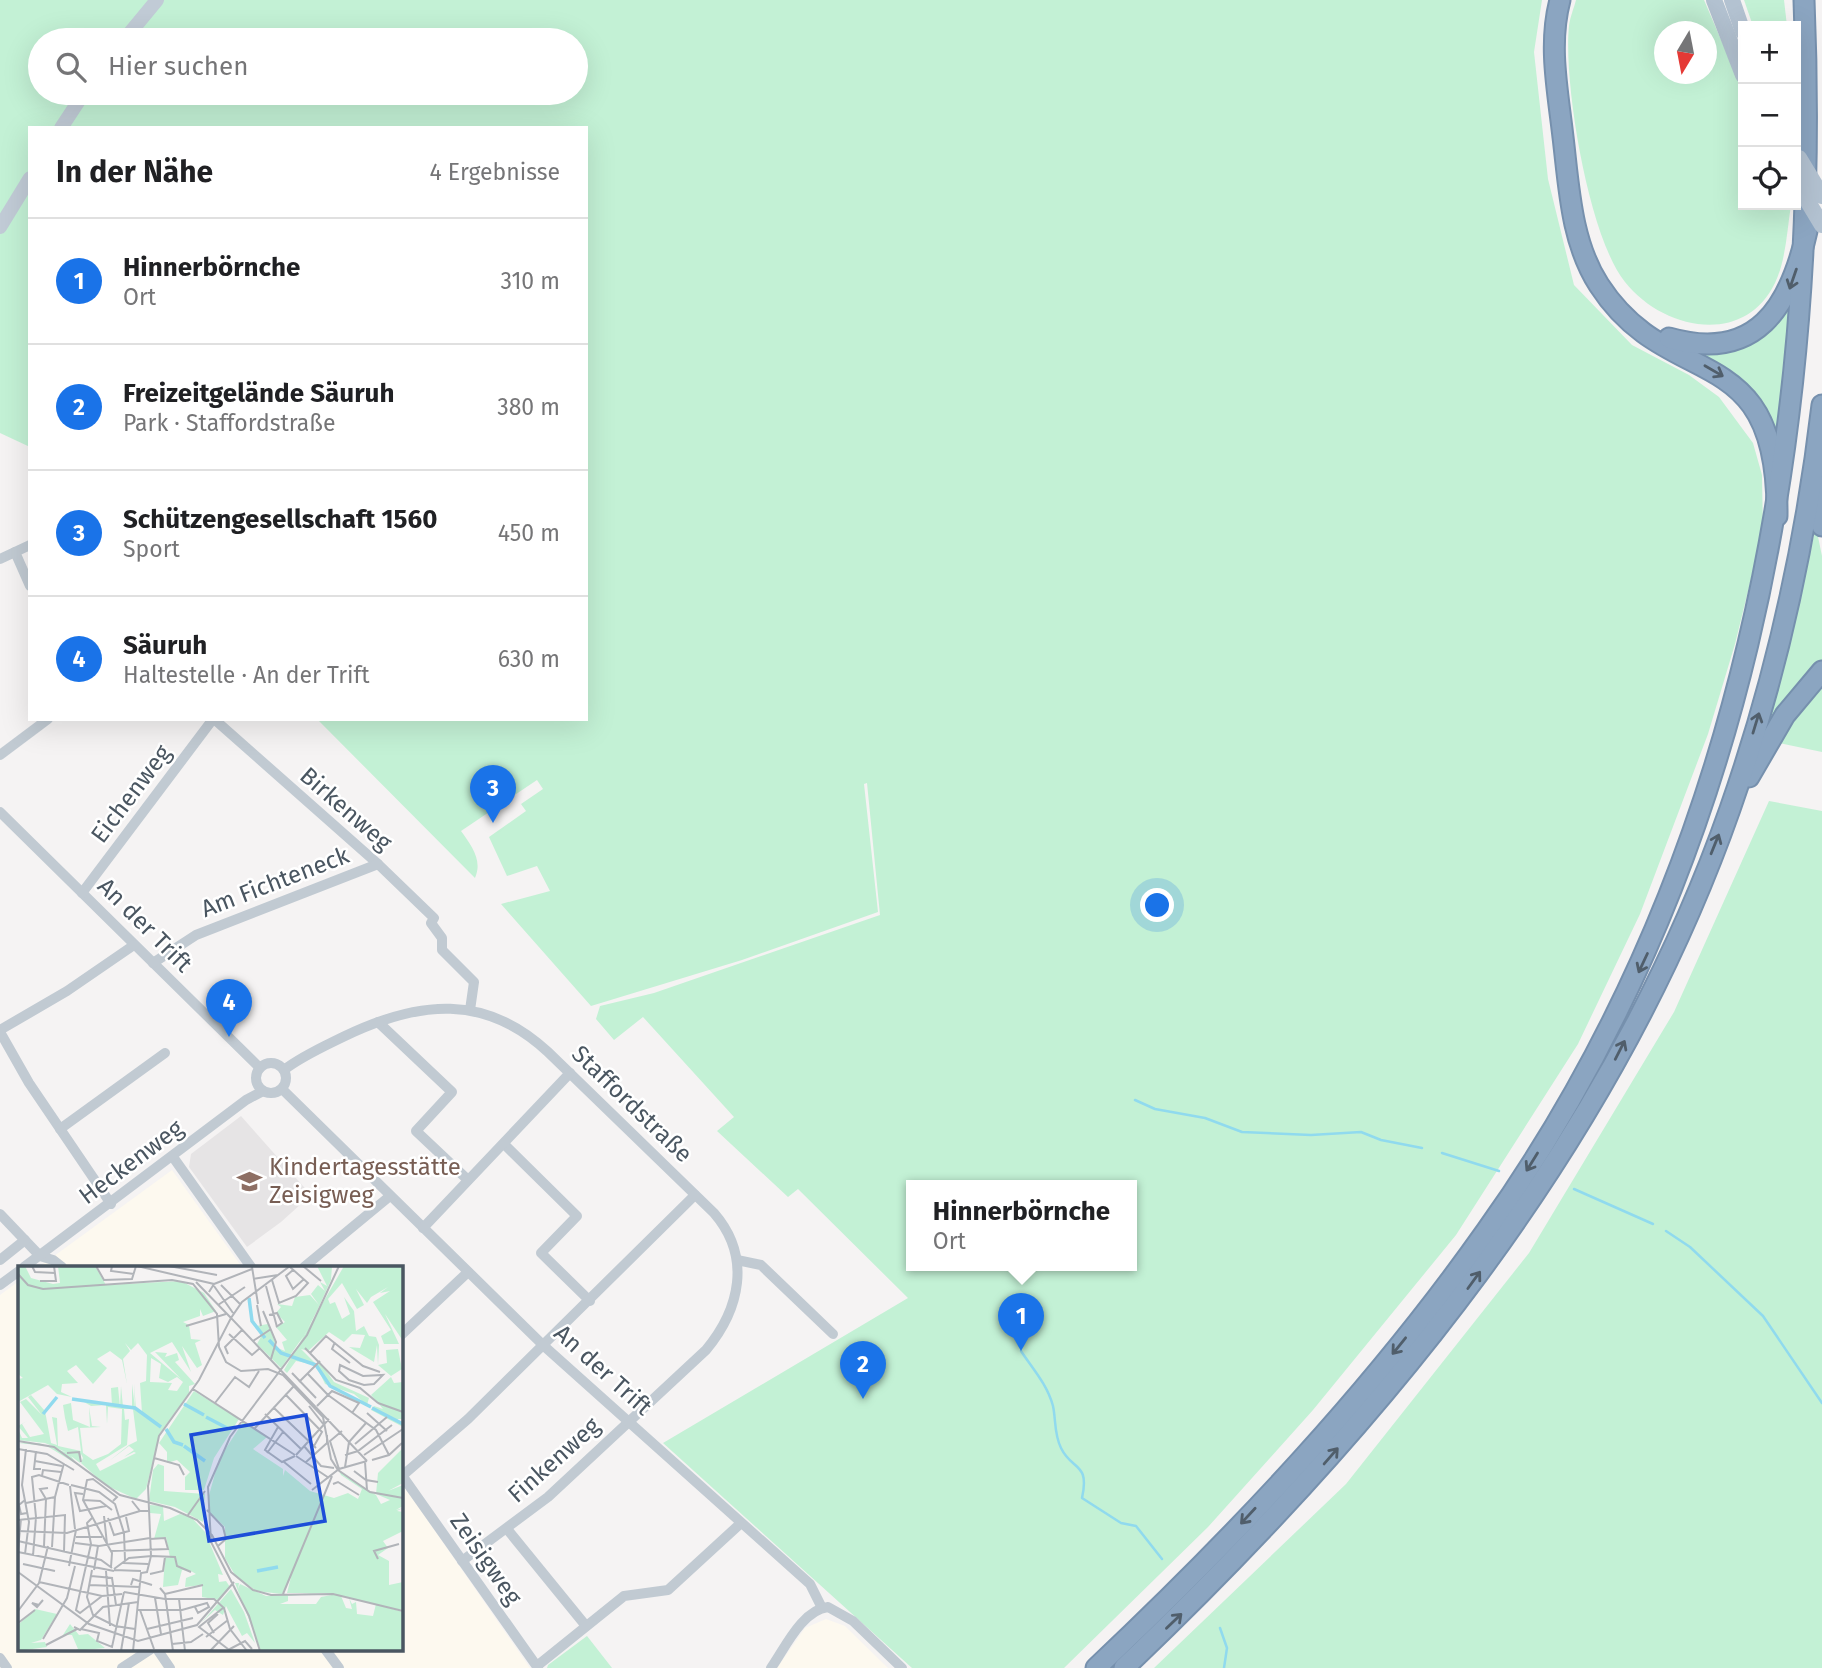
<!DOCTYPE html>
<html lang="de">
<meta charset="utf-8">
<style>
body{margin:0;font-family:"Fira Sans",sans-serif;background:#f6f6f6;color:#202124}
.controls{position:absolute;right:21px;top:21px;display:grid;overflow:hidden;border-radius:0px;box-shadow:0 7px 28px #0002}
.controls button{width:63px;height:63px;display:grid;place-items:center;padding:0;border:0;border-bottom:2px solid #e0e0e0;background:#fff;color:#202124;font:35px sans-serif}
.compass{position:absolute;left:1654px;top:21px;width:63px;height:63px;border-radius:50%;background:#fff;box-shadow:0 7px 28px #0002;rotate:190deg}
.you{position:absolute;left:1158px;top:906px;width:24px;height:24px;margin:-18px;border:5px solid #fff;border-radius:50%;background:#1a73e8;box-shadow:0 0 0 10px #1a73e833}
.badge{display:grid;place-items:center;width:46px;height:46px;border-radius:50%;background:#1a73e8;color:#fff;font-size:23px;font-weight:700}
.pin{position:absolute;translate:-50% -58px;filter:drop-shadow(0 2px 4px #0008)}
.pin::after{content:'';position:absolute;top:37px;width:24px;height:21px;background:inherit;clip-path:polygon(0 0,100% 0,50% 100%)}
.popup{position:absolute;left:906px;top:1180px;width:231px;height:91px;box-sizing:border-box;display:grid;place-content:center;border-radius:0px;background:#fff;filter:drop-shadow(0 2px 5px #0005);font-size:23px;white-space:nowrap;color:#757577}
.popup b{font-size:26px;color:#202124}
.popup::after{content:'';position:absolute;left:50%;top:100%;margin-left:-14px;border:14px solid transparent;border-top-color:#fff}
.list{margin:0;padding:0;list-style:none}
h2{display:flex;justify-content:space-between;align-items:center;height:91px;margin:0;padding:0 28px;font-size:30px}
h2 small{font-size:23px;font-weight:400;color:#757577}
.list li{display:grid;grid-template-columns:46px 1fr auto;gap:21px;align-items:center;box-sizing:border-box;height:126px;padding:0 28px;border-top:2px solid #e0e0e0}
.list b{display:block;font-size:26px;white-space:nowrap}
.list p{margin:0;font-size:23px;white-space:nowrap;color:#757577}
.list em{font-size:23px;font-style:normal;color:#757577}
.icon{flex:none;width:38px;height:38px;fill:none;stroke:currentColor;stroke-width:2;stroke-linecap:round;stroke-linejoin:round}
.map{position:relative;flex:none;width:1822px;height:1668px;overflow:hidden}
.search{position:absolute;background:#fff;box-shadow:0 7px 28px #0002;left:28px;top:28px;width:560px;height:77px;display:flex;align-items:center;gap:18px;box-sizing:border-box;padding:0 24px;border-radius:38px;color:#757577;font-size:26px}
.panel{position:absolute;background:#fff;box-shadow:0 7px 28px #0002;left:28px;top:126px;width:560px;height:595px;border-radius:0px}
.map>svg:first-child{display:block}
.commercial{fill:#fdf9ef}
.education{fill:#e6e4e5}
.green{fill:#c3f1d5;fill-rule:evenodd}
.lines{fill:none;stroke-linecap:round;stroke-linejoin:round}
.stream{stroke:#90daee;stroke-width:2.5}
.highway-casing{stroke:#7690ad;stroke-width:23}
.street{stroke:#c1cad2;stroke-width:10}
.secondary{stroke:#c1cbd6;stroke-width:14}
.primary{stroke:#b3c2d1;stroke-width:16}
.highway{stroke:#8ba5c1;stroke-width:19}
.primary-bridge{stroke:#b3c2d1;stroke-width:16}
.oneway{stroke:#505e6b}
.labels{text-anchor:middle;stroke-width:5;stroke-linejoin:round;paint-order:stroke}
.street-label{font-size:24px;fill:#4a5661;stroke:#fff}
.education-label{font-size:24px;fill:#785e54;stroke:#fff;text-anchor:start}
.inset-river{fill:none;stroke:#90daee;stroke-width:3.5}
.inset-road{fill:none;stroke:#b1b4b9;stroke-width:2}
.view{fill:#1d4ed8;fill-opacity:0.15;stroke:#1d4ed8;stroke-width:3.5}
.inset-edge{fill:none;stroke:#4a5661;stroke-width:3.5}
</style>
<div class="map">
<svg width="1822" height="1668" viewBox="0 0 1822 1668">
<rect width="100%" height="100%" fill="#f5f3f3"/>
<g class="commercial">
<path d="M172,1170L242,1267H39Z"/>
<path d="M19,1281V1649H401V1482L530,1668H0V1295Z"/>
<path d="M826,1619L845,1626L888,1668H777L805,1628Z"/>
</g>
<path class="education" d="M241,1116L311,1195L281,1222L247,1247L189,1167L191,1154Z"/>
<g class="green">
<path d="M0,0H1542L1534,52L1548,179L1574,285L1632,345L1689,375L1719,397L1753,443L1762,475L1763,530L1735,644L1708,734L1640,914L1578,1044L1456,1235L1313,1410L1208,1527L1064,1668H912L663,1443L908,1298L798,1189L788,1197L717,1131L734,1117L643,1017L614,1040L596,1019L600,1006L654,993L880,915L867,783L864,784L878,912L742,960L591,1006L501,904L550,891L537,866L507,876L489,837L526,811L521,804L543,789L537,780L461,831C471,845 483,860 475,878L317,719H586V128H30V447L0,433ZM40,40H576V93H40ZM911,1185H1131V1265H911Z"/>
<path d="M1576,0H1704L1743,91V205H1791C1787,230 1786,260 1775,283C1744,347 1663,330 1625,282C1589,238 1563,83 1569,26C1570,17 1574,8 1576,0ZM1664,32H1706V74H1664Z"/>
<path d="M1744,0H1784L1787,26H1753Z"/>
<path d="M1790,296L1784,467L1767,420L1678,345L1710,349Z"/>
<path d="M1816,527L1822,556V660L1793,690L1767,728Z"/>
<path d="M1822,684V752L1779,743L1788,725Z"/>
<path d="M1769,801L1822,811V1668H1154L1346,1484L1529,1253L1674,1012Z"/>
<path d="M587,1636L612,1668H547L548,1665Z"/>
</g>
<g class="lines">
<g class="stream">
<path d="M1135,1100L1155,1109L1205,1118L1242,1132L1311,1135L1361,1132L1381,1140L1422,1148"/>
<path d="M1442,1153L1499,1171"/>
<path d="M1574,1189L1653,1224"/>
<path d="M1666,1231L1690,1247L1763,1316L1822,1403"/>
<path d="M1021,1351C1032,1368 1047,1384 1053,1406C1056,1420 1054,1434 1061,1448C1072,1471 1090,1462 1082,1498L1121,1523L1136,1526L1162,1559"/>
<path d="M1220,1628L1227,1648L1224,1668"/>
</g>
<defs>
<g id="highway">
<path d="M1560,0C1548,45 1558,92 1563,137C1569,187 1571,242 1599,285C1670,395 1779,334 1777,516"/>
<path d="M1669,338C1756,363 1790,307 1807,231"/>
<path d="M1818,486L1822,526"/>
<path d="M1749,777L1785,715L1822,671"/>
<path d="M1096,1668C1238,1534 1374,1390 1487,1230C1742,872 1822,436 1804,0"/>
<path d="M1124,1668C1379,1425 1612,1145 1730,809C1776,678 1806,542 1822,405"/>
</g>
</defs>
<use href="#highway" class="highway-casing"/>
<g class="street">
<path d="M15,552L30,586"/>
<path d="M0,559L30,545"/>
<path d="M214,719L378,864L434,918L431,923L442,938V950L474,982L470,1010"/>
<path d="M0,755L48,719"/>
<path d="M0,812L260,1068"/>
<path d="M82,893L213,719"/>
<path d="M153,963L196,935L378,864"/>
<path d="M378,1022L452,1092L416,1131L468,1180"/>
<path d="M0,1030L67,991L134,945"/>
<path d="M0,1032L29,1083L111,1204"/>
<circle cx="271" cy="1078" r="15"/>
<path d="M284,1070C302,1056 325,1046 345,1036C418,1001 485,993 548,1052L714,1213C752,1257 740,1309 706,1350L548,1497L462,1561"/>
<path d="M282,1089L544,1346L810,1584L822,1608"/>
<path d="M60,1129L165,1053"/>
<path d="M504,1144L577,1216L541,1253L590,1301"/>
<path d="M173,1157L251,1267"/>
<path d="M0,1214L40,1256L53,1260L62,1267"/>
<path d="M423,1228L570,1073"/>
<path d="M0,1260L25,1240"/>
<path d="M737,1260L761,1265L833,1334"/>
<path d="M24,1267L246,1100L263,1091"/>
<path d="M304,1267L390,1196"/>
<path d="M0,1285L19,1271"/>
<path d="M401,1335L468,1272"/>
<path d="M401,1474L538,1668"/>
<path d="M402,1476L468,1419L695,1195"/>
<path d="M507,1529L586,1626"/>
<path d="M157,1649L170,1668"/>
<path d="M325,1649L339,1668"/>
<path d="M0,1658L7,1668"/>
<path d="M537,1666L624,1596L668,1590L741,1523"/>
<path d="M122,1668L151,1649"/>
<path d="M771,1668C785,1648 802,1610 828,1607L853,1621L902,1668"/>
</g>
<g class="secondary">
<path d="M124,40L157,0"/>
<path d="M61,128L84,93"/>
<path d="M0,227L30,178"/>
</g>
<g class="primary">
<path d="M1714,0L1743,75"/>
<path d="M1732,0L1743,32"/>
</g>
<use href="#highway" class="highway"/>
<g class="primary-bridge">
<path d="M1799,158L1822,196"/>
<path d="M1796,182L1822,225"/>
</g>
</g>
<defs><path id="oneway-shaft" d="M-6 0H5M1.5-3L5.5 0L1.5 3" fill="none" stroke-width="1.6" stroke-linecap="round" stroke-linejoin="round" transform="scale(1.75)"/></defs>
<g class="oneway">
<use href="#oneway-shaft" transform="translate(1793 279) rotate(109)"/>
<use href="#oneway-shaft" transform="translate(1714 371) rotate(30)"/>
<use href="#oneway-shaft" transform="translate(1756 723) rotate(-73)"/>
<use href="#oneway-shaft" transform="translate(1715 844) rotate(-68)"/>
<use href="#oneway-shaft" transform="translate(1643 963) rotate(115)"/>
<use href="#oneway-shaft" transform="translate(1620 1050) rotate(-63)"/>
<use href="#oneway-shaft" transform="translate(1532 1162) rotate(122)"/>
<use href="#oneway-shaft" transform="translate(1474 1280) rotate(-54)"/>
<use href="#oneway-shaft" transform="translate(1399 1346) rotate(129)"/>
<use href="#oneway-shaft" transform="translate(1331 1456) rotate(-49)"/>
<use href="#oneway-shaft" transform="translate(1248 1516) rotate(133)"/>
<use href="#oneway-shaft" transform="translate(1174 1621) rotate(-44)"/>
</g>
<defs>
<symbol id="school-bare" viewBox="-9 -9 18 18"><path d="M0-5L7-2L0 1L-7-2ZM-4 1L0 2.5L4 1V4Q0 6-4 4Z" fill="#8d6e63" stroke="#fff" stroke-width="2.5" paint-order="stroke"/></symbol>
</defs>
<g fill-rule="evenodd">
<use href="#school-bare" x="232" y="1164" width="35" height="35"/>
</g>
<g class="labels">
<g class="street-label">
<text transform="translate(131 794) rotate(-53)" y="8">Eichenweg</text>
<text transform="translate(346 809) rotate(41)" y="8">Birkenweg</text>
<text transform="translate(275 882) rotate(-21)" y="8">Am Fichteneck</text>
<text transform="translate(145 925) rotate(45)" y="8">An der Trift</text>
<text transform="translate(632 1104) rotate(44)" y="8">Staffordstraße</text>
<text transform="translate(131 1162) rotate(-37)" y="8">Heckenweg</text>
<text transform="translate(603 1370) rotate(42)" y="8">An der Trift</text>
<text transform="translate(554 1460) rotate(-42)" y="8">Finkenweg</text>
<text transform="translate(486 1559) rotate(55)" y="8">Zeisigweg</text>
</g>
<g class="education-label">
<text x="269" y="1175">Kindertagesstätte<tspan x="269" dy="28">Zeisigweg</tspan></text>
</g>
</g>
<g transform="translate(18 1266)">
<rect width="385" height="385" fill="#f5f3f3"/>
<path d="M0,0H7L13,12L35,18L42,17L40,0H77L88,19L163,15L186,27L198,45L185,50L182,43V50L165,56L171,59L173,73L183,74L177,77L184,99L179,102L164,80L173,106L154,76L132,87L163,113L137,86L149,87L147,91L159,87L161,94L157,96L177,118L171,120V127L142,167L128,223L118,233L87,219L63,197L65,192L63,188L62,197L53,190L60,199L29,180L0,177H21L50,187L27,177L0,174V163L4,172H10L0,160L9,155L4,158L12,171L26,168L2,136L8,133L24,149L10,131L13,129L27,145L33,177L39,179L34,151L39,152L40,180L63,185L60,161L50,165L47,152L45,139L53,137L55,154L72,161L71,141L74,160L83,161L62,162L65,187L75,194L90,188L103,178L104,143L90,141L89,158L88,139L73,140L66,136L94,139L92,106L93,122L100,121L102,141L103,120L105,141H114V118L117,142L116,117L118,144L124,147L122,117L128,115L129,89L120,77L113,84L107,77L112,85L105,93L109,118L104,94L92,85L79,93L89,102L75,118L58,99L49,105L60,117L44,118L43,126L54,131L39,128L30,119L0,136V113L5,112L0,108ZM133,92L143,98L141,112L150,116L159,111L165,116L159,125L150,124L154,117L132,116ZM106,143H115L119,175L111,179L91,195L111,180L116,184L106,191L116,186L118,187L82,205L78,198L109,179L111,153L107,154ZM299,0H314L313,14L299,45L287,68L263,102L239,78L244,69L238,60L250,58L257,76L255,85L257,81L267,85L264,76L269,74L258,61L267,56L258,47L263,41L259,38L274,40L277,31L292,29L301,39L293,28L300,19L307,25L302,16L309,20ZM326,0H385V75L367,48L381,78H366L363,70L373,64L355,36L372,25L362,27L370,21L353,31L349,37L338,23L346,39L339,43L324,17L310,33L312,38L317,36L324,53L332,48L326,31L336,45L338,65L346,60L351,70L358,71L361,79L360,99L369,97L368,84L380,83L384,103L373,110L360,99L359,79L356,96L331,81L342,82L347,69L334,68L326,76L311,66L290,85L283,83L299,99L302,96L316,116L351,132L349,139L336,128L307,118L298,99L278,95L269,107L266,104ZM373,111L376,117L385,116V153H379L385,157V161L353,144L356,140L365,143L353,129ZM176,125L221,153L196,192L186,224H167V211L172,206L159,194L149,197V186L141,177ZM225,156L249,171L235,183L265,203V210L267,204L292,225L316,232L330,227L340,233L344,223L323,209L321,205L358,229L363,238L372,234L358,228L360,207L385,182V217L370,225L385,219V240L378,244L385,242L379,245L385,246V265L365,275L370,282L360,289L371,295V319L385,316V344L367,341L385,346V385H243L217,317H221L220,323L222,318L248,330L300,327H269L273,311L264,328L238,325L217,309L207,292V261L191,246L190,233L201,193ZM304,327L319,328L303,331L298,338H262L270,335V330ZM323,330L358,338L355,350L339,348L338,336L334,338L331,332L334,343L328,342ZM140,198L146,200V225L187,228L185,256L157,241L131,235L135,204ZM132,239L145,240L146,255L162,248L173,251L187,266L205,309L200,308L201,316L208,315L212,321L201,334L184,331V319L167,321L168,312L178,308L173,305L164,304L160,319L145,321L147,291L152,292L148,271L136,273L143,248L132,247ZM213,323L226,346L237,377L229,367L224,370L208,340L205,349L197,344L184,356ZM17,343L39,348L23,374L13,377L27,376L29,381L0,385V359ZM52,358L61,369L70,368L87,382L56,385L60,383L54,369H45Z" fill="#c3f1d5" fill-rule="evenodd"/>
<path class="inset-river" d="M231,32L234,55L247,72M251,74L263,87L298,99L312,120L353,141M54,133L117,142L143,161M166,138L186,149M354,142L385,158M25,148L39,131M188,151L209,162M148,163L156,176L165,179M166,180L187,195M239,305L260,301"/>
<path class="inset-road" d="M14,0L17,6L37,7M78,0L86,14L114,13L118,0M94,0L93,5L116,8M119,0L196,18L191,26M151,0L199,9M272,0L224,36L213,52L349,195M285,0L303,15M234,1L240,38M275,4L268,10L275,23L286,13M0,8L10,19L25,23L154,14L175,18L199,48L201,81L208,96L223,105L250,103L265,109L305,151L313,193L320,204L352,226L385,232M235,13L260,9M254,14L261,37L278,30L290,17L272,1M22,15H38L36,0M196,18L234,3M203,19L222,38M196,20L215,47M248,20L259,61M200,39L227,21M239,39L243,60M245,45L258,76L253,93M251,49L259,47L264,57L258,61M168,60L208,48M211,68L234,89L242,82M235,75L253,63M317,76L314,83L332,97M287,82L318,114L342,122L360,137M292,87L308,70L345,100L362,106M210,88L207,81L224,64M322,99L345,110L365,109L356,118L346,119L331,114L321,105ZM274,107L298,132M289,107L310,129M281,116L302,95M175,123L277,189M267,128L304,166L296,180M310,129L358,164L371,189M197,137L217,111L231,121L241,105M360,137L385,146M291,140L306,159M299,140L314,125L341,137L334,147M255,141L298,182M349,147L369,165M247,148L283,183M260,161L247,184L264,196L277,190M237,162L275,121M0,175L36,181L102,229L152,242L179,254L194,269L213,306L235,324L253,329L315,328L385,345M337,178L369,151M286,180L303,200L316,202M0,183L29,188L56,204M18,185L16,203H23M49,187L61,186L63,196M249,187L265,166M278,189L311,153M327,189L340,185L374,159M346,189L385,163M278,190L311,212M136,192L161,199L166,209M354,194L371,189L384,177M17,195L44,200M266,196L293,218M288,196L309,177V169M347,196L349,224M327,201L331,176L348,157M321,203L312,175L324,165M336,205L348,214L360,216M24,210L25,204L43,206M315,218L320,216L341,229M53,219L81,226L97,238L106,267L107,294M52,220L57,263M294,224L321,203L349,195M65,228L57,227L62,245L88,240M7,234L1,239L3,248L9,247M65,234L82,235L94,244M114,235L122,245H131M8,237L37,231M189,244L205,261L208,273L200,280M170,249L187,225M86,250L89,278M74,252L69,257L73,278L58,344L62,347L84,330M90,252L96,269L111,265L108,251M0,254L47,249L46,286M0,265L49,267L122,245M58,271H84M0,275L83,294L94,302M57,277L81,280L132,272M26,280L28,233L22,223L30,222M34,281L37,231L46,197M0,284L3,253M93,285L150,283L147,272L132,273M0,286L96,305M7,288L11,256L4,219L8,183M15,290L18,251L14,211L21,209L51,219M360,293L356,285L381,278M105,297L130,298M5,298L37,305M51,300L58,264M93,301L94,287L65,234L69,214L75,213L99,231L95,235M96,303L111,292L134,290L157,291L159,300L173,306M74,304L69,331L75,349L97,360L117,363M76,304L80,280M96,304L123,305M88,305L92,360M0,306L71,358L120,375L179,359L216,316M132,308L145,305L147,291M73,310L95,312M94,312L98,339M21,316L84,330L104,328M71,319L122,321M113,319L115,313L134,319M142,322L147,328L155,385M106,326L147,333H196L206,342L212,363L229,385M147,328L185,319M265,328L314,210M137,332L143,368M161,333L167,385M21,339L14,337L19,341L25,334M205,342L181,361L210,383M119,344H164L189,337L191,341L180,347L177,341M122,344L136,383M0,345L21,317L30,280M0,357L17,344M56,361L62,364L85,341L120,336M63,363L81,367L79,375L94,381L106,326M129,363L175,352M196,367L190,357L200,348M188,371L210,354M25,373L49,332L57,300M154,378L173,376L185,368M28,379L59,363M210,384L227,375L234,383M103,385L111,337M115,385L123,307L129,306L133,290L130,220L141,170L181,114L213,52L178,16M192,385L216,360M242,385L231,350L193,276L190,221L212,171L289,69L321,0"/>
<path class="view" d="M288,149L307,255L191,275L173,169Z"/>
<rect width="385" height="385" class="inset-edge"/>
</g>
</svg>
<div class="controls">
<button>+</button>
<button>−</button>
<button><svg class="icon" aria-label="locate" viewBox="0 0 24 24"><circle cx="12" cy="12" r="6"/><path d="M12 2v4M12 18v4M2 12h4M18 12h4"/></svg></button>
</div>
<svg class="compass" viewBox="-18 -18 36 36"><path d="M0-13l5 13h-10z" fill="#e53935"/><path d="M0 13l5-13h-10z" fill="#757577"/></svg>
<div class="you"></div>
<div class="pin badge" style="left:1021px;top:1351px">1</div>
<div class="popup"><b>Hinnerbörnche</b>Ort</div>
<div class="pin badge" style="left:863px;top:1399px">2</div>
<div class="pin badge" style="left:493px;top:823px">3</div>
<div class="pin badge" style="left:229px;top:1037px">4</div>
<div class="search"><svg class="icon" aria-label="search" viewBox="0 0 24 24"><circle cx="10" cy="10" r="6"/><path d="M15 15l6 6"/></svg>Hier suchen</div>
<section class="panel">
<h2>In der Nähe<small>4 Ergebnisse</small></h2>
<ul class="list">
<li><span class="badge">1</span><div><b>Hinnerbörnche</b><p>Ort</p></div><em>310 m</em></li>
<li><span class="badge">2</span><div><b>Freizeitgelände Säuruh</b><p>Park · Staffordstraße</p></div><em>380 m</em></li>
<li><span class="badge">3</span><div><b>Schützengesellschaft 1560</b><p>Sport</p></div><em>450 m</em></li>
<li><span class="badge">4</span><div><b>Säuruh</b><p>Haltestelle · An der Trift</p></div><em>630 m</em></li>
</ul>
</section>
</div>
